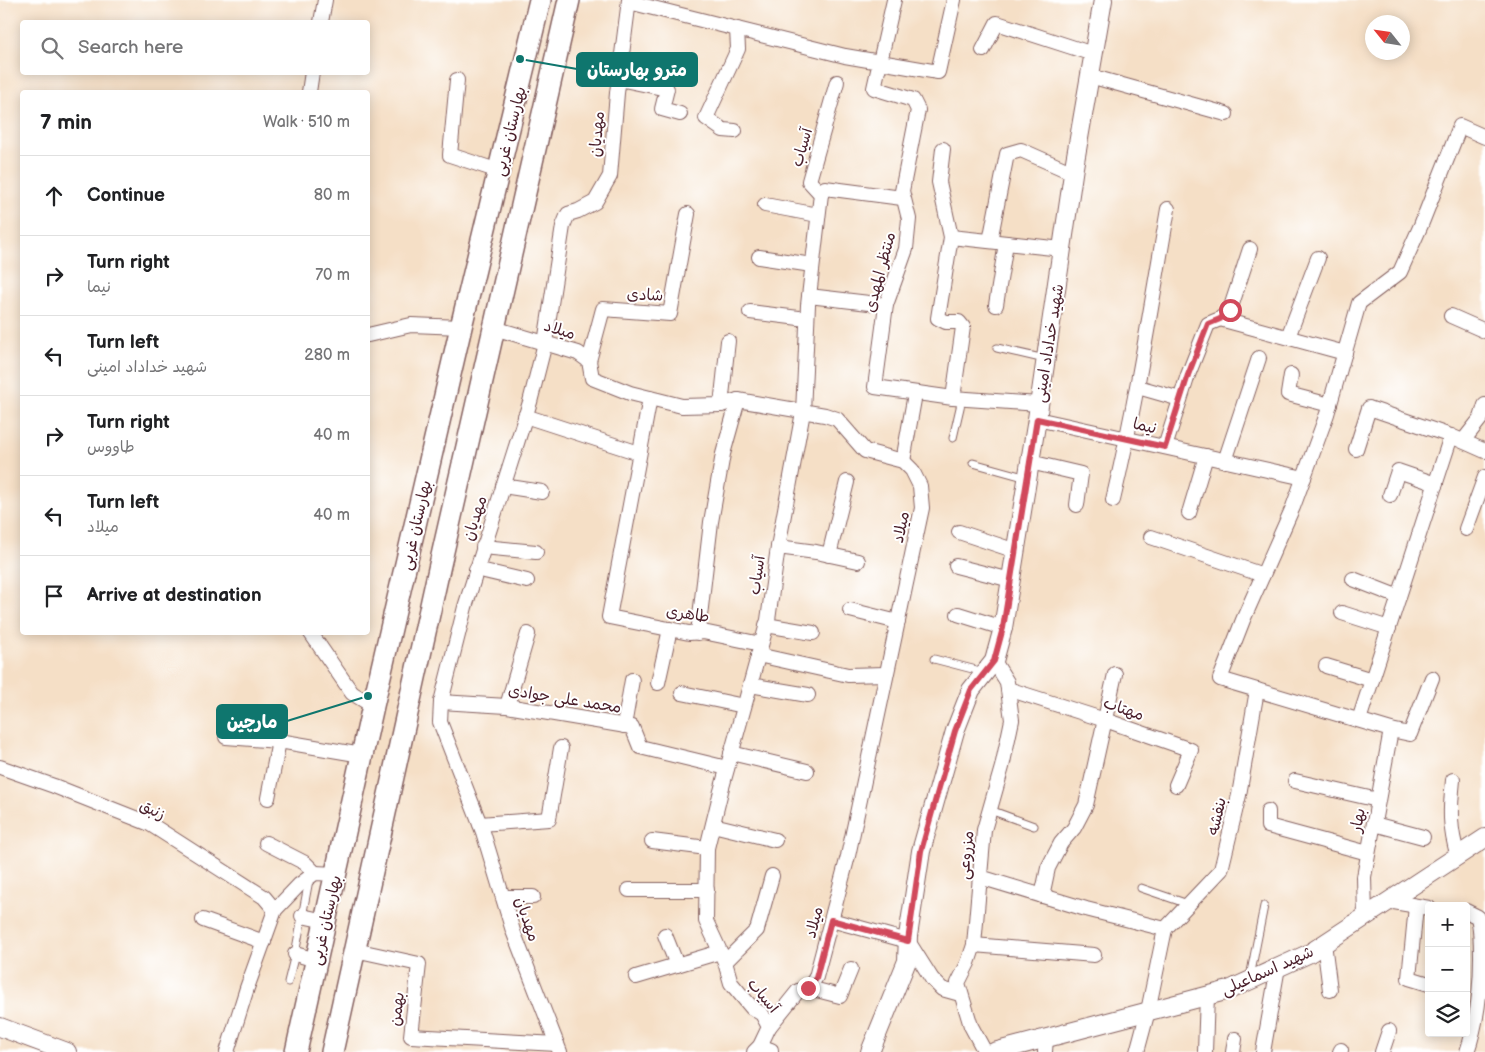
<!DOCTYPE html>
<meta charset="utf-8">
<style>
body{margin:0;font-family:"Balsamiq Sans","Playpen Sans Arabic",sans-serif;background:#f2f2f2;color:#202124}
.controls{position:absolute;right:15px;bottom:15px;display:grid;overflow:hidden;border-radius:5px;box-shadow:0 2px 12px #0003}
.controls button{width:45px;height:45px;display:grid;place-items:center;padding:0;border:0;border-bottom:1px solid #e0e0e0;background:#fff;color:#202124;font:25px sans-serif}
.compass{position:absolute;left:1365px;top:15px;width:45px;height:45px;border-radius:50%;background:#fff;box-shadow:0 2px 12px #0003;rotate:300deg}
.stop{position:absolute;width:15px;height:15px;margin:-11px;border:4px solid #d1495b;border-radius:50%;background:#fff}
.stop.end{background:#d1495b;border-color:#fff;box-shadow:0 1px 5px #0008}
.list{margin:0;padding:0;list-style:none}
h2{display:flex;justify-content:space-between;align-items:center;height:65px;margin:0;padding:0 20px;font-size:21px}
h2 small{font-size:16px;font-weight:400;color:#757577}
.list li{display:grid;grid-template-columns:32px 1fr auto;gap:15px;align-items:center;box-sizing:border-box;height:80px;padding:0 20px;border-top:1px solid #e0e0e0}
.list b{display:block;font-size:19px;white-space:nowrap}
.list p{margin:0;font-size:16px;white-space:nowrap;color:#757577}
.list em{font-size:16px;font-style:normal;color:#757577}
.icon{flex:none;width:28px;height:28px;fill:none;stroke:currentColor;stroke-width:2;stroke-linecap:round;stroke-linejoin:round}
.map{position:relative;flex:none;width:1485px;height:1052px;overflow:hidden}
.search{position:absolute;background:#fff;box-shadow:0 2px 12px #0003;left:20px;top:20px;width:350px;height:55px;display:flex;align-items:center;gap:12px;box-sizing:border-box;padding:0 18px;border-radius:5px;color:#757577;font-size:19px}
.panel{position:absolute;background:#fff;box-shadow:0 2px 12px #0003;left:20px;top:90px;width:350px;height:545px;border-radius:5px}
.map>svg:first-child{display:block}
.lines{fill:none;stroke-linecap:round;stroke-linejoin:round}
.service-casing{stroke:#866261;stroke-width:9}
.minor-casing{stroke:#866261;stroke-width:16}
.tertiary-casing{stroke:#866261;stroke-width:20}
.primary-casing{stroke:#866261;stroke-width:24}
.service{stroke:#fff;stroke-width:7}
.minor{stroke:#fff;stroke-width:14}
.tertiary{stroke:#fff;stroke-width:18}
.primary{stroke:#fff;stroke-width:21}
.route{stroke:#d1495b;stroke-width:6}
.labels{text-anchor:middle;stroke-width:4;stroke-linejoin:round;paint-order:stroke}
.street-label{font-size:16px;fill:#4a1f2b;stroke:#fff}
.leader{fill:none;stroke:#0f766e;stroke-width:2}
.callout-dot{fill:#0f766e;stroke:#fff;stroke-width:2}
.callout{fill:#0f766e;stroke:#0f766e;stroke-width:2}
.callout-label{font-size:18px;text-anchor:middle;font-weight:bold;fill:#fff}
</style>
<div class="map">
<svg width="1485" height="1052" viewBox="0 0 1485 1052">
<rect width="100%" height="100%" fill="#fff"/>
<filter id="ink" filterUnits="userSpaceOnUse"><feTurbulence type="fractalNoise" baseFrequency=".02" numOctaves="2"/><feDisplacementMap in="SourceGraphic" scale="10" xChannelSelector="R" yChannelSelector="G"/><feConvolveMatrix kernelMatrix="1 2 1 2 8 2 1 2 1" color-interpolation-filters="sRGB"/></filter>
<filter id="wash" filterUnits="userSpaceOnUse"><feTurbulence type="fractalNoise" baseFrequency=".0096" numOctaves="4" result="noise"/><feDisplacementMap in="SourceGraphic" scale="20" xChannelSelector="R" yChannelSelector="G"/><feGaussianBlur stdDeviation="1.12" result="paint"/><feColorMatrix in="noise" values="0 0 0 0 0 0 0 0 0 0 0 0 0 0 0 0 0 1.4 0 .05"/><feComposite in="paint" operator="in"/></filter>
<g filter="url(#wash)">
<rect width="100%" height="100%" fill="#f5dfc6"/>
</g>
<g filter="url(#ink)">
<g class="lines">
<defs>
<g id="service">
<path d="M997,348L1045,359"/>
<path d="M953,438L962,399"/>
<path d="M973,463L1027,478"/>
<path d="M934,659L984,672"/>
<path d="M990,810L1034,826"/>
<path d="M1141,888L1188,904"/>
<path d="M1250,977L1264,906"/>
<path d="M288,982L295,954L309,880"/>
</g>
<g id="minor">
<path d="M894,0L874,88L913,100L918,110L902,191L909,219L906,249L886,305L875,387L953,398L1039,404"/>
<path d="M629,2L737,29L738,49L706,118L723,130L735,131"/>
<path d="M321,22L325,0"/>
<path d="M737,29L845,56L938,72L954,0"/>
<path d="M983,50L997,23L1093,54"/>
<path d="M1090,76L1226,114"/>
<path d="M619,79L667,89L662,109L680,114"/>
<path d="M457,80L450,155L499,171"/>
<path d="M309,92L312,72"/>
<path d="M943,149L939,182L951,237L938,318L946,322H959L963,327L953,398"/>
<path d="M821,194L809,181L837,82"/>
<path d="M821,194L825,188L902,198"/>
<path d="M765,205L818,215"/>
<path d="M951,237L1062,249"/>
<path d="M990,241L1007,154L1021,150L1073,173"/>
<path d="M759,257L812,265"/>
<path d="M809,296L886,305"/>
<path d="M996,305L1006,243"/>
<path d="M750,312L807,319"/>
<path d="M1451,316L1485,331"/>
<path d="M1220,319L1345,353"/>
<path d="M494,328L578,353L589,361L592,378L630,393L682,406L721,405L738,400L825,415L837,419L865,451L903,461L912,470L920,486L922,508L848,856L816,977L809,988L798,991L769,1027"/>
<path d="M368,335L411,325L461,327"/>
<path d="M1288,337L1318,258"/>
<path d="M589,361L603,309L670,314L688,214"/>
<path d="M1291,375L1288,394L1330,405"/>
<path d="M1138,387L1180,399"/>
<path d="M650,398L609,617L689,633L703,632L761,644"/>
<path d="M721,405L728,341"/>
<path d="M525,416L639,453"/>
<path d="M1037,419L1304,478"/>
<path d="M1463,441L1481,418L1485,405"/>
<path d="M1165,447L1188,375L1208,324L1220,319L1230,310L1250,249"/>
<path d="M1356,449L1369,408L1451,436L1485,451"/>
<path d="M903,461L915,394"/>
<path d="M1225,461L1259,358"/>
<path d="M1030,462L1081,474L1077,505"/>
<path d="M503,486L542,492"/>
<path d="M1390,495L1398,471L1436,484"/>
<path d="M1113,500C1136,404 1151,307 1168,209"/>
<path d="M1189,513L1206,456"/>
<path d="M1466,529L1485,477"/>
<path d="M959,532L1016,551"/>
<path d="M1151,537L1263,575"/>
<path d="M483,547L536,552"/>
<path d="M778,547L816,552L858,561"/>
<path d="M829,555L847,482"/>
<path d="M956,566L1011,580"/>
<path d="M476,569L527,581"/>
<path d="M1353,579L1399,597"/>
<path d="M850,610L898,622"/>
<path d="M1342,613L1389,628"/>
<path d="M958,614L1003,628"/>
<path d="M766,625L813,633"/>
<path d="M310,632L352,693L373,706"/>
<path d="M698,633L711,522L723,454L738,400"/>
<path d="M758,655L848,675L886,674"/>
<path d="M1326,666L1372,680"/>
<path d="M1432,678L1410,734L1391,730L1220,679L1243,620L1293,507L1327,414L1359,303L1400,272L1421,225L1460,126L1485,137"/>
<path d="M658,683L670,629"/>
<path d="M750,685L808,695"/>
<path d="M1008,689L1105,720L1191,750L1176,785"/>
<path d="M682,693L744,706"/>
<path d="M441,702L507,706L632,727L640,747L727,768"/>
<path d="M507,706L528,634"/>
<path d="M1359,720L1451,436"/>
<path d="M624,726L632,680"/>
<path d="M226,737L279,741L362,755"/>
<path d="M731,753L807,771"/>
<path d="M0,767L54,786L150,824L264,897L275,910"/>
<path d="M1453,780C1450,809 1449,828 1458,856"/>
<path d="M1295,781L1378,800"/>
<path d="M268,798L279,741"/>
<path d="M1268,811V826L1368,853"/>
<path d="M480,824L549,819L561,748"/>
<path d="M1374,824L1423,837"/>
<path d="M713,825L775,840"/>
<path d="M652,841L707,848"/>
<path d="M266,843L305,863L315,873"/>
<path d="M980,877L1086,909L1165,929"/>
<path d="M629,890H707"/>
<path d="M1042,896L1048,868L1061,843L1074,828L1086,805L1115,674"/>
<path d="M503,897H533"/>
<path d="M1388,901L1429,908"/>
<path d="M1416,906L1409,978L1429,984"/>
<path d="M1466,911L1478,917C1481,930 1481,943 1481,956C1481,989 1478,1020 1467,1052"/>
<path d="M302,916L325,921"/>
<path d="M1365,916L1364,877L1391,730"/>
<path d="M203,920L264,942"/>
<path d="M831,920L908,941L932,979L942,989L960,994"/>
<path d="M1165,929L1221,870L1239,795L1257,690"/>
<path d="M665,935L677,965"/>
<path d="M1324,943L1330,990"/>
<path d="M974,945L1094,955"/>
<path d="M355,950L419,964L411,1036L557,1044"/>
<path d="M295,954L316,960"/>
<path d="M725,962L757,930L772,876"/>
<path d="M636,977L720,952"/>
<path d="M809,988L840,996L851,969"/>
<path d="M760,1046L771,1050V1052"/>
<path d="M227,1052L247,988L275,910L299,885L315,873L336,874"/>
<path d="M560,1052L513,931L483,832L440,722L441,702L465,607L530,402L545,343L563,226L568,214L578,211L595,202L610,176L617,93L629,0"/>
<path d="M754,1052L760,1046L769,1027L762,1014L752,1008L731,983L725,962L706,921L707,848L721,791L768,620L778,547L803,412L808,305L821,194"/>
<path d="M985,1052L971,1026L958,983L968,963L974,945L984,830L1002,767L1012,720L1007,682L994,661"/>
<path d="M1045,1052L1046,1038"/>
<path d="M1137,1052L1148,1011L1165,929"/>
<path d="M1205,1052L1207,995"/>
<path d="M1233,1052L1235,1039"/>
<path d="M1263,1052L1278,967"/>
<path d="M1340,1052L1341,1050"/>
<path d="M1382,1052L1389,1031"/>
</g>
<g id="tertiary">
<path d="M0,1027L67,1052"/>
<path d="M870,1052L907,961L908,936L921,851L955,731L971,690L994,661L1003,628L1037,419L1074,167L1103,0"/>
<path d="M994,1052L1229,990L1310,953L1485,838"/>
</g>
<g id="primary">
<path d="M296,1052L373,706L461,327L540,0"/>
<path d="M332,1052L439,569L569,0"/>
</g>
</defs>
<use href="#service" class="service-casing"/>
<use href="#minor" class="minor-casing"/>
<use href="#tertiary" class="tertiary-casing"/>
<use href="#primary" class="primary-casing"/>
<use href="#service" class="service"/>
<use href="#minor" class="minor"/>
<use href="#tertiary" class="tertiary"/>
<use href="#primary" class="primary"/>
</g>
</g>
<g class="lines" filter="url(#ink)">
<path class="route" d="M808,988L816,978L831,920L908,941L921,851L955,731L971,690L994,661L1003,628L1037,419L1165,447L1188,375L1208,324L1220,319L1230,310"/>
</g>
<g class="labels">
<g class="street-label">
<text transform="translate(509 131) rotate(-76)" y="6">بهارستان غربی</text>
<text transform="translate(596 134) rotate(-85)" y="6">مهدیان</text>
<text transform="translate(801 147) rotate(-74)" y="6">آسیاب</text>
<text transform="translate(879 272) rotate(-75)" y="6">منتظر المهدی</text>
<text transform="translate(645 294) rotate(2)" y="6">شادی</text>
<text transform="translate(560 329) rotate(17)" y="6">میلاد</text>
<text transform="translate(1048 343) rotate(-81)" y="6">شهید خداداد امینی</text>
<text transform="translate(1145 425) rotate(13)" y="6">نیما</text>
<text transform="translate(474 518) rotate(-72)" y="6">مهدیان</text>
<text transform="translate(415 525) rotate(-77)" y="6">بهارستان غربی</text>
<text transform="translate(900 527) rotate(-78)" y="6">میلاد</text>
<text transform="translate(756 575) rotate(-82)" y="6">آسیاب</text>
<text transform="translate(688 613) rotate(8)" y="6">طاهری</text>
<text transform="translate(565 698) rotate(9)" y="6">محمد علی جوادی</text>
<text transform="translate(1124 708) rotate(19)" y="6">مهتاب</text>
<text transform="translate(153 809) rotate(26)" y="6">زنبق</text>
<text transform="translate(1216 816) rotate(-77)" y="6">بنفشه</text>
<text transform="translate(1357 820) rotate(-79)" y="6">بهار</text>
<text transform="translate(965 855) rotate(-84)" y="6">مزروعی</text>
<text transform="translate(528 919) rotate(71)" y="6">مهدیان</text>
<text transform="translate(325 920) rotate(-77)" y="6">بهارستان غربی</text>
<text transform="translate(813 922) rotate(-75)" y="6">میلاد</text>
<text transform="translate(1267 970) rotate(-24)" y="6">شهید اسماعیلی</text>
<text transform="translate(764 995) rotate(50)" y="6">آسیاب</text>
<text transform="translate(396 1009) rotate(-83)" y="6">بهمن</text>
</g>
</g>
<path class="leader" d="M520 59L577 69M368 696L287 721"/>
<g class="callout-dot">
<circle cx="520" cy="59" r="5"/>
<circle cx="368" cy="696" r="5"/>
</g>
<g class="callout">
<rect x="577" y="53" width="120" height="33" rx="5"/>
<rect x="217" y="705" width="70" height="33" rx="5"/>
</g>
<g class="callout-label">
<text x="637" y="76">مترو بهارستان</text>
<text x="252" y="728">مارچین</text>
</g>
</svg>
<div class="controls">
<button>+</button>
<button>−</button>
<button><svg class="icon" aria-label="layers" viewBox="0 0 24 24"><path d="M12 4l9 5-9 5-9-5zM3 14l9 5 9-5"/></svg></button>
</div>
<svg class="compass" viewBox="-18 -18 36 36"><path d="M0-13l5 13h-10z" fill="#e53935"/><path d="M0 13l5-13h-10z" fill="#757577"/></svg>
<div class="stop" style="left:1230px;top:310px"></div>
<div class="stop end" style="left:808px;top:988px"></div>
<div class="search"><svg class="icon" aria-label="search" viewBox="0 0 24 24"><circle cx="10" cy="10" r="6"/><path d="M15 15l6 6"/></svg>Search here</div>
<section class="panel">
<h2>7 min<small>Walk · 510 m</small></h2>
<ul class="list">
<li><svg class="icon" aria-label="ahead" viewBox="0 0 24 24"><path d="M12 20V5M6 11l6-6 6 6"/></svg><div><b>Continue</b></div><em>80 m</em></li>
<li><svg class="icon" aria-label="right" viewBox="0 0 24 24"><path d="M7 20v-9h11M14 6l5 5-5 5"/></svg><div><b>Turn right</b><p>نیما</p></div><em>70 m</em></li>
<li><svg class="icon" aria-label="left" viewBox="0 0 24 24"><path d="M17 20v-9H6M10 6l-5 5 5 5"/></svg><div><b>Turn left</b><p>شهید خداداد امینی</p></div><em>280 m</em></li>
<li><svg class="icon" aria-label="right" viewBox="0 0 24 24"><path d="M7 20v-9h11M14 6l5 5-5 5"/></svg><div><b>Turn right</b><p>طاووس</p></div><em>40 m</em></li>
<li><svg class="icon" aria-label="left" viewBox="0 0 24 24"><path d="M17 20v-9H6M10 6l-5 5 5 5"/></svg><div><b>Turn left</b><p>میلاد</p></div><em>40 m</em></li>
<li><svg class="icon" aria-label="arrive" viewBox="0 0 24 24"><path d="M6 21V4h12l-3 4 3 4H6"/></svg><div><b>Arrive at destination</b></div></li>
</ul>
</section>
</div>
